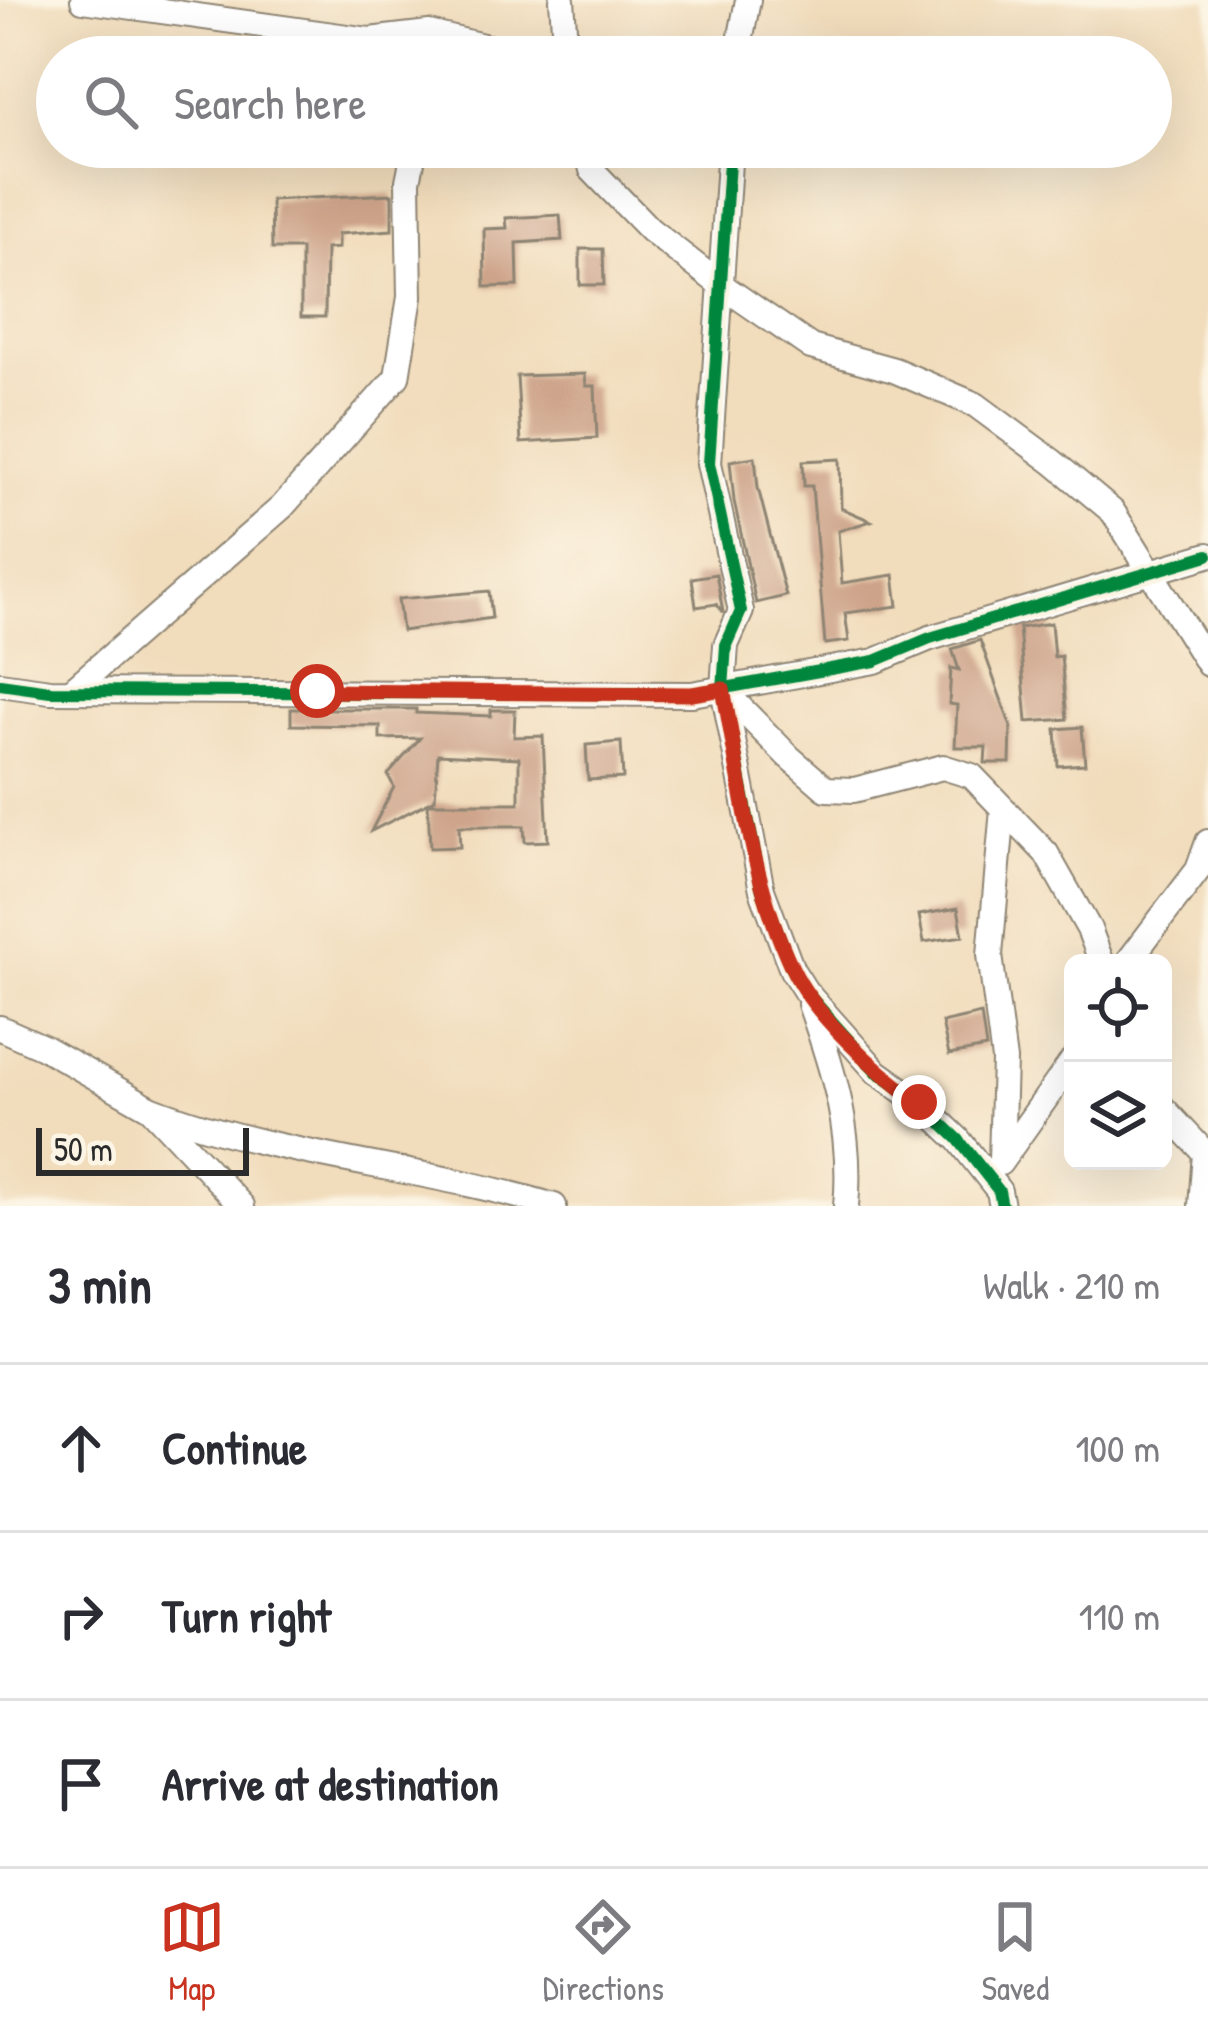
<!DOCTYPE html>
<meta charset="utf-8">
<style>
body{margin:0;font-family:"Patrick Hand",sans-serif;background:#f2f2f3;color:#2b2b33}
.controls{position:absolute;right:36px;bottom:36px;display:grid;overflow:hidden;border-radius:18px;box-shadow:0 12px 48px #0002}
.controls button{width:108px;height:108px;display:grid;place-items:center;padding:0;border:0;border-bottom:3px solid #e1e1e2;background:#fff;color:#2b2b33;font:60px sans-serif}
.scale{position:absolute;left:36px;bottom:30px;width:213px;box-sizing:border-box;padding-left:12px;border:6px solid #2b2b2b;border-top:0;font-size:33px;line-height:42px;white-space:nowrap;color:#2b2b2b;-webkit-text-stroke:9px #fcf5e5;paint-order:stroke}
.stop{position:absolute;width:36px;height:36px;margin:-27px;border:9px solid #c8321e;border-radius:50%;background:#fff}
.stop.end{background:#c8321e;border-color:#fff;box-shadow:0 3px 12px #0008}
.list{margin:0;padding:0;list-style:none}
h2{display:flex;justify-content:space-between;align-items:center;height:156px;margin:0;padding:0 48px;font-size:51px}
h2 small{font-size:39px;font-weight:400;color:#7c7c81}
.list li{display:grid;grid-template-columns:78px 1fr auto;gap:36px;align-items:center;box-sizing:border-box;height:168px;padding:0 48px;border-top:3px solid #e1e1e2}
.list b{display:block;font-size:45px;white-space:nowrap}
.list em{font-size:39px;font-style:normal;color:#7c7c81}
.icon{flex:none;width:66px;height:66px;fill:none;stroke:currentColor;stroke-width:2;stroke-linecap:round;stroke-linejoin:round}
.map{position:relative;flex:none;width:1208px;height:1206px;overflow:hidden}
.search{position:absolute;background:#fff;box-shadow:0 12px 48px #0002;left:36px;right:36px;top:36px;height:132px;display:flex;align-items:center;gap:30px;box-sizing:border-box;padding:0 42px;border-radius:66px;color:#7c7c81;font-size:45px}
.sheet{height:660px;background:#fff}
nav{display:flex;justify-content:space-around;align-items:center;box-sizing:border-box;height:168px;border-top:3px solid #e1e1e2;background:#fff;font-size:33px;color:#7c7c81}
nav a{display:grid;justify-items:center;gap:6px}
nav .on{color:#c8321e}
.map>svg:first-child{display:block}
.building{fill:#cda389}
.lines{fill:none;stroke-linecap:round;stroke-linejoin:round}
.street-casing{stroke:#8e8473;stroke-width:28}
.street{stroke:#fff;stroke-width:24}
.cycleway-casing{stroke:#fcf5e5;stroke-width:20}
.cycleway{stroke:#00873e;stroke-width:12}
.route{stroke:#c8321e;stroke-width:15}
</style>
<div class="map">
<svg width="1208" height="1206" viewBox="0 0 1208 1206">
<rect width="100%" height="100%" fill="#fcf5e5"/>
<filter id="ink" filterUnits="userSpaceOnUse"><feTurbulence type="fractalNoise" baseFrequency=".00833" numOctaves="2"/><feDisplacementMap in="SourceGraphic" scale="24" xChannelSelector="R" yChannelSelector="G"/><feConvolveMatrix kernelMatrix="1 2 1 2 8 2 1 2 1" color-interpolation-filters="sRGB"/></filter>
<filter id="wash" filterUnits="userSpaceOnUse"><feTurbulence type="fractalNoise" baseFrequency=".004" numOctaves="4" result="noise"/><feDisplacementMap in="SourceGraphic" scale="48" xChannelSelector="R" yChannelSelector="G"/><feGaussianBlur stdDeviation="2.7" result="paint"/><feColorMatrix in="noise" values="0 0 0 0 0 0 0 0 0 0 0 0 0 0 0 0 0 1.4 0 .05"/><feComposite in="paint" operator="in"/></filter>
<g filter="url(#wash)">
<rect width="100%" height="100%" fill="#f1dcbb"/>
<g id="blocks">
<g class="building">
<path d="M392,194V230L338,234V248L326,249L325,317H301V249H272L271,200Z"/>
<path d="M560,215L562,240L517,243L518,286L485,287L484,229L507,228L506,218Z"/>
<path d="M580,249H603L604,285H580Z"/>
<path d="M585,374L586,386H595L597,438L521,443L517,376Z"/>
<path d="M755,457L758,488L786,596L756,603L734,501L730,461Z"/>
<path d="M840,459L841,508L871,521L838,531L842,583L894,575L898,606L845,613L849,641L825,644L812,486H804L803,461Z"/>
<path d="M716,574L723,612L716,604L696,607L692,578Z"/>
<path d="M489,591L492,618L402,631L398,599Z"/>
<path d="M1051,623L1054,657L1061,656L1067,719L1027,722L1019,628Z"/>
<path d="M980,640L1011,727L1010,763H985L986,747H955L957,705L949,704L951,668L959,670L952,649Z"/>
<path d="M291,709H416V713L491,716V710H515L514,737L543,736L548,841L525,842L524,826H459L460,847L430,848L428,803H519V758L438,754L435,799L371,831L394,787L388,775L420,738L380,739V726L291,725Z"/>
<path d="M1082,727L1085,764L1058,766L1056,729Z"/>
<path d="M621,742L623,778L588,780L586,745Z"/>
<path d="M958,908L963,936L924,942L919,915Z"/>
<path d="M981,1014L986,1048L949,1055L942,1023Z"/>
</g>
</g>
</g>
<g filter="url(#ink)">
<use href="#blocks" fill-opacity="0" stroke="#8e8473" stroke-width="3"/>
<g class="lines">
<defs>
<g id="street">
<path d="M83,0L369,40L429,33L529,57"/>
<path d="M562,0L566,57"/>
<path d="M737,57L748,0"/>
<path d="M586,147L592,170L650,230L721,285L811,347L894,370L976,405L1053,462L1113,512L1208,664"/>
<path d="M730,147L709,463L741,611L726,645L723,689L762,890L792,970L806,992L877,1072L919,1102L958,1139L999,1191L1002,1206"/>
<path d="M0,684L50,691L692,694L875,661L930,638L1208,555"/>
<path d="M71,691L282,507L397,377L410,297L408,181L415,147"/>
<path d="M724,691L789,757L826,789L854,790L943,767L972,776L1046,853L1089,929L1102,963"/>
<path d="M1127,963L1198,870L1208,842"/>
<path d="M810,1004C834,1072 853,1133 846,1206"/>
<path d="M0,1028L43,1047L150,1108L242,1206"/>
<path d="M150,1108C280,1158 421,1166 554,1206"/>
<path d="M1163,1108L1205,1153L1201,1206"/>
<path d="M1001,1160L1004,1060L990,955L1003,809"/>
<path d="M1000,1163L1073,1060"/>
</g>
</defs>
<use href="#street" class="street-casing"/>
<use href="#street" class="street"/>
<defs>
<g id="cycleway">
<path d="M730,147L709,463L741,611L726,645L723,689L762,890L792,970L806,992L877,1072L919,1102L958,1139L999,1191L1002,1206"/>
<path d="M0,684L50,691L692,694L875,661L930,638L1208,555"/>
</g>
</defs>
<use href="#cycleway" class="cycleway-casing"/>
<use href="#cycleway" class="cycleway"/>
</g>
</g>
<g class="lines" filter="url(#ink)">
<path class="route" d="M317,691L692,694L723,689C741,782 751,881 792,968C814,1016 877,1072 919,1102"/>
</g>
</svg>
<div class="controls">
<button><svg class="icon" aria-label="locate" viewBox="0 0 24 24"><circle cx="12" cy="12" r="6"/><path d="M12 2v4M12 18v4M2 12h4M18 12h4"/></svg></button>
<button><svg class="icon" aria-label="layers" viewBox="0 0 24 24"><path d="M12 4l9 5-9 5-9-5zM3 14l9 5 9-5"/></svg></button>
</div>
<div class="scale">50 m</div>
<div class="stop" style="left:317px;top:691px"></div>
<div class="stop end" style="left:919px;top:1102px"></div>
<div class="search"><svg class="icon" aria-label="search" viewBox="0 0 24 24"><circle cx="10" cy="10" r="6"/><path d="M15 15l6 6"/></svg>Search here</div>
</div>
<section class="sheet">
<h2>3 min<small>Walk · 210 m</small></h2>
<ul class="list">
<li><svg class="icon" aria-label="ahead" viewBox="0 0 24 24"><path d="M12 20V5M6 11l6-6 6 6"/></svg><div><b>Continue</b></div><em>100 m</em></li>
<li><svg class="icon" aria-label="right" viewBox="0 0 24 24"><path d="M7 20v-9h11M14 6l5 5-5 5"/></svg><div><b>Turn right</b></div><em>110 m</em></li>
<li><svg class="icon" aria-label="arrive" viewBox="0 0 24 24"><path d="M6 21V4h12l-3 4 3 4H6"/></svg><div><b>Arrive at destination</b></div></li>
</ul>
</section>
<nav>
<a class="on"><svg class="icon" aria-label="map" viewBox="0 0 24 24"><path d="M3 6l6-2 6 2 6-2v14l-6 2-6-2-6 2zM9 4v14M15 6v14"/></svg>Map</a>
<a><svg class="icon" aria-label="directions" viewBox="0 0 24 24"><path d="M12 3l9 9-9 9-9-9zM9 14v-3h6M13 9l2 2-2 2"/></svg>Directions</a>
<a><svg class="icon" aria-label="saved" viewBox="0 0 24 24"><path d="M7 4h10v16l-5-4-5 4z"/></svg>Saved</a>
</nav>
